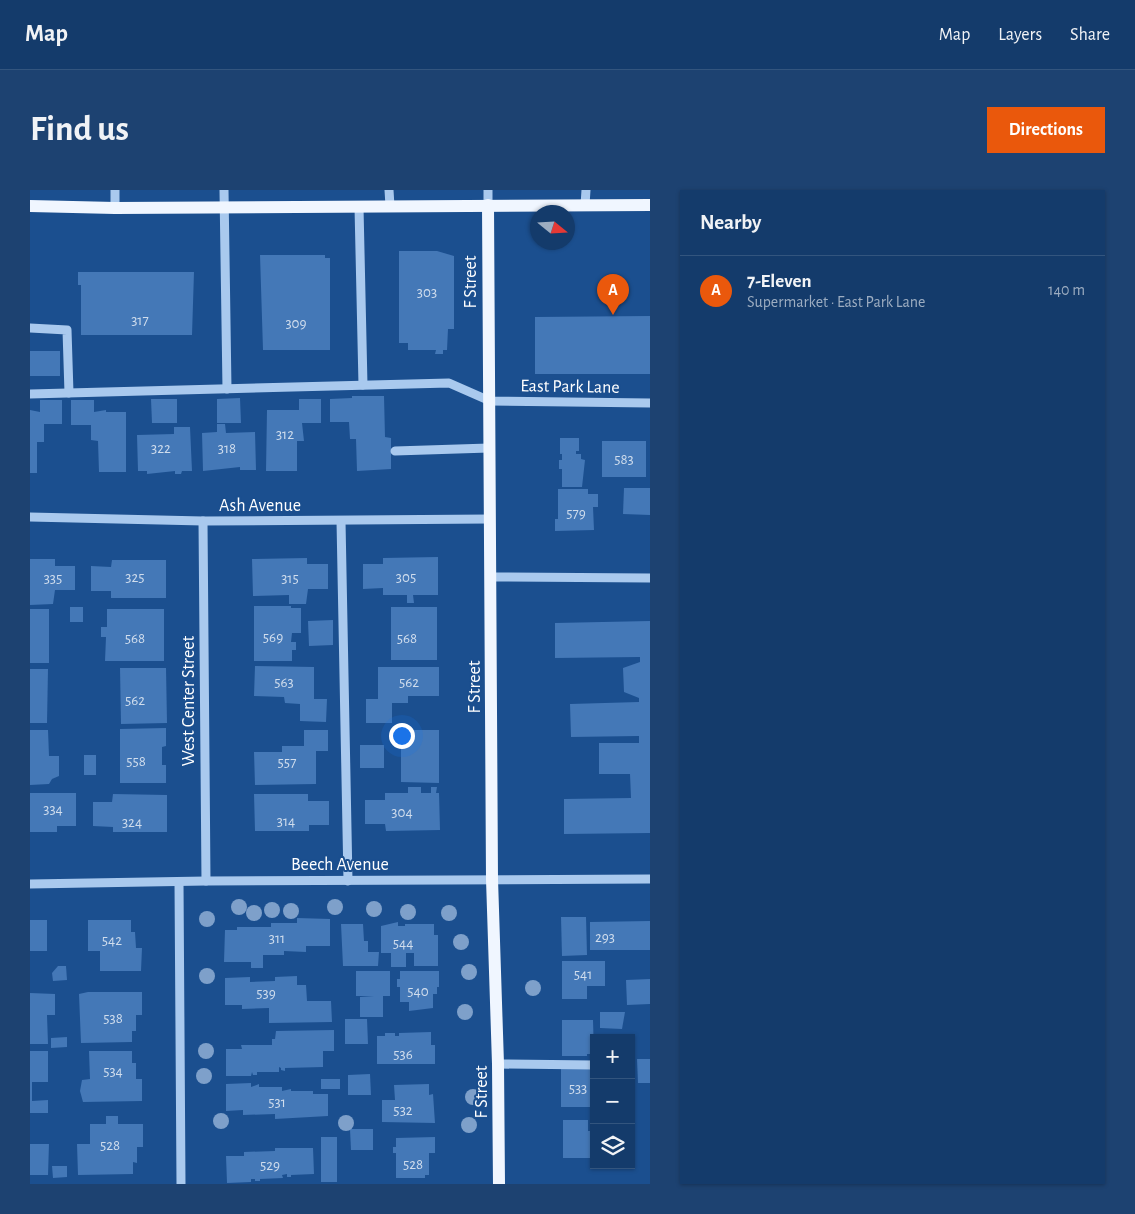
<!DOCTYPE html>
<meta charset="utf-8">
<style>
body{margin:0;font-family:"Alegreya Sans",sans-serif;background:#1d4271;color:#f1f3f6}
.controls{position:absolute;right:15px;bottom:15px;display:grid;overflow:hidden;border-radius:0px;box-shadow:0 1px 4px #0004}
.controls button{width:45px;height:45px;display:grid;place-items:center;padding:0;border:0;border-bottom:1px solid #33557e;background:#143b6b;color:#f1f3f6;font:25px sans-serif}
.compass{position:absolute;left:500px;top:15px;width:45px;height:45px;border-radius:50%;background:#143b6b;box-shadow:0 1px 4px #0004;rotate:108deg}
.you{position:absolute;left:371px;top:545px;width:18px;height:18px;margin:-12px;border:4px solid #fff;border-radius:50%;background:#1a73e8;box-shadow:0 0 0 8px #1a73e833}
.badge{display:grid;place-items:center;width:32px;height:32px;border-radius:50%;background:#ea580c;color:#fff;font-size:16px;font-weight:700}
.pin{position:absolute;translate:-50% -41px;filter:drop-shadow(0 1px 2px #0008)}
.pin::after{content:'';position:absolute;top:26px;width:18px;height:15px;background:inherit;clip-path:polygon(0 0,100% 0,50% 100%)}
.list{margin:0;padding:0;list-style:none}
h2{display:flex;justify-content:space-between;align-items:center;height:65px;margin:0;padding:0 20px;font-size:21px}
h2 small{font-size:16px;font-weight:400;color:#9dadc1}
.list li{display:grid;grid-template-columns:32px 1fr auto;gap:15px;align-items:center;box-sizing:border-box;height:70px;padding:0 20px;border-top:1px solid #33557e}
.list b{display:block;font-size:19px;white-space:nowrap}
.list p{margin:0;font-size:16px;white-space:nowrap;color:#9dadc1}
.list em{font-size:16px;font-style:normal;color:#9dadc1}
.icon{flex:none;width:28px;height:28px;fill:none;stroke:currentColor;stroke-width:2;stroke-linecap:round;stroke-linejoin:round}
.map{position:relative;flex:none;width:620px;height:994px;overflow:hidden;border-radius:0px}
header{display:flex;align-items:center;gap:30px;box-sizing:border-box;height:70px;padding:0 25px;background:#143b6b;border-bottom:1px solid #33557e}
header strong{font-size:24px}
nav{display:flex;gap:28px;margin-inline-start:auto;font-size:18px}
.intro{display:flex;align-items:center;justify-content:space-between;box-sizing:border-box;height:120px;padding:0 30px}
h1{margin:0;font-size:35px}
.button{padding:12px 22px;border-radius:0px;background:#ea580c;color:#fff;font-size:18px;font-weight:700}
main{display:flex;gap:30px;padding:0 30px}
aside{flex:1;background:#143b6b;border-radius:0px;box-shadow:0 1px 4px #0004}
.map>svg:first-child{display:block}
.building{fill:#4478b7}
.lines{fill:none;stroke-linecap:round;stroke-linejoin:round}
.minor{stroke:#a9c9ee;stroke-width:9}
.major{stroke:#f0f6ff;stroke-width:12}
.tree{fill:#7ea0ca}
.labels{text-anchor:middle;stroke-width:4;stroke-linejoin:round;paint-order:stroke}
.number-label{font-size:15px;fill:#d0dded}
.street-label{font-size:18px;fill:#fff;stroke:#1b4f8f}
</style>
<header>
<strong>Map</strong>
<nav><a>Map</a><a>Layers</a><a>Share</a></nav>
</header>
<div class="intro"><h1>Find us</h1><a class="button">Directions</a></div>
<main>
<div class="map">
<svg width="620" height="994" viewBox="0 0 620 994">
<rect width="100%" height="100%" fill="#1b4f8f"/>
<g class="building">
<path d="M369,61H407L424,66V139H418L417,160H413V164H405L406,160H378V153H369Z"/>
<path d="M230,65H295V68H300V160H233Z"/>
<path d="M48,82H164L162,145H51V95H48Z"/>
<path d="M620,126V184H505V127Z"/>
<rect x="0" y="161" width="30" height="25"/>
<path d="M322,206H354L355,247L361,248V279L327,281L326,249H320L319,232H300V209L322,208Z"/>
<path d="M210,208L211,233H187V209Z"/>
<path d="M121,209H147V233H122Z"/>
<path d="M269,209H291V233H272L274,251H267V281H236L237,220H269Z"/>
<path d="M10,210H32V234H14V252H7V283H0V220L10,222Z"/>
<path d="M41,210H64V222L76,220V222H96V282H69L68,251L61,250V235H41Z"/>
<path d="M187,234H195L196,243L225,242L226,280H210V277L173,281L172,243L187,242Z"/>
<path d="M144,237H160L162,281H152L151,284H145V281L117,284V281H108L107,245L144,244Z"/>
<path d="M530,248H549V261H546V264H551V269L555,270L552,297H532V279H529V270H532V264H530Z"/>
<rect x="572" y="251" width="44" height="36"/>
<path d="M594,298H620V325L593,324Z"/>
<path d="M528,299H558V304H568V317H563L564,340L525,341V329H528Z"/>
<path d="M408,367V405H383L384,413H377V405H353V398L333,399V374H353V368Z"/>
<path d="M277,368V374H298V399H278L276,414H259V405L223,406L222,369Z"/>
<path d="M0,369H25V376H45V400H25L23,414L0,415Z"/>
<path d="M82,370H136V408H81V401H61V376L81,377Z"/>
<path d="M224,416H261V418H271V443H262L261,452H266V460H262V471H224Z"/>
<rect x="40" y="417" width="13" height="15"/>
<rect x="361" y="417" width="46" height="53"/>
<rect x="0" y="419" width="19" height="54"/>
<path d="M77,419H134V471H75L76,447H71V437H77Z"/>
<path d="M303,430V455L279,456L278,431Z"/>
<path d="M620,431V643L534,644V609L601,608L600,584H569V553H609V546L541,547L540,514L609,512V508L594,502L593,478L610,472V467L525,468V433Z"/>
<path d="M225,476L284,477V509H297L296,532L270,531V514L255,513L254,507L224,506Z"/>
<path d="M348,477H409V506H378V513H362V533H336V509H348Z"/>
<path d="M90,478H136L137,533L91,534Z"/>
<path d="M0,479H18L17,533H0Z"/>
<path d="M136,538V556L132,557V575H136V593H90V539Z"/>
<path d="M0,540H18L19,566H29V586L22,589L19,594L0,595Z"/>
<path d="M274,540H298V561H286V594L225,595L224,562H252V556H274Z"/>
<path d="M371,540H409V593L371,592Z"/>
<rect x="330" y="555" width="24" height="23"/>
<rect x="54" y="565" width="12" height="20"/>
<path d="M378,597H391V603H401V597H407L406,603H409L410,640L356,641L355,634H335V610H355V603H378Z"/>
<path d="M0,603H46V636H27V642H0Z"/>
<path d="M83,604L137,605V642H83V637L63,636V612H82Z"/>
<path d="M224,604H278V611H299V635H279V641H225Z"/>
<path d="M531,727H556L557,765L532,766Z"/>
<path d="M267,728L300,729V756H276V762L254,761V765H233V778H221V772H194L195,740H207V737H241V733H267Z"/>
<rect x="0" y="730" width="17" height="31"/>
<path d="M58,730H101V742H105L106,758H112L111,781H70V761H58Z"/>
<path d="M620,731V760H560V732Z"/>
<path d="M368,732V736H375V734H404V745H408V776H384V763H376V777H361V763H351V736Z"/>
<path d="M311,734H333L334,751H338V762H349L348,776H313Z"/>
<path d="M532,771H575V796H557V809H532Z"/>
<path d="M28,776H36L37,790L23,791L22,783Z"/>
<path d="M326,781H360V806H353V827H330V807L344,806H326Z"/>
<path d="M370,781H409V797H407V804H403V818L379,821V812H370V797H367V789H370Z"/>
<path d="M267,786V795H276L277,811H301L302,832L239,833V818L212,819V815H195V788L220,787V792L245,791V787Z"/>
<path d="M620,789V814L597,815L596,790Z"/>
<path d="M58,802H112V825H106V841H102V852L51,853L49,804Z"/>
<path d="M0,803L25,804V825H17L18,854H0Z"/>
<path d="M570,822H595L592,839L570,838Z"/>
<path d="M315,829H337L338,854H315Z"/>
<path d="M532,830H563L564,864H557V866H532Z"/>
<path d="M304,840V861H293V877L255,878V881L251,880V878L249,877V882H227V885H223L222,882L221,886H196V859H212L211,855H242V849H245L246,841Z"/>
<path d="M401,842V855H405V874H347V846H355V843H365V846H369V843Z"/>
<path d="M37,847V857L21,858V848Z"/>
<path d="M0,861H18V892H2V911L18,910V923H0Z"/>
<path d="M59,861H102V873H106V889H112V911L53,912L50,901L52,890L60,889Z"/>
<path d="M607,869H620V893H608Z"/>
<rect x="531" y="878" width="33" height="39"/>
<path d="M340,884L341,905H318V885Z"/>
<rect x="291" y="889" width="19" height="10"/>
<path d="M221,893V897L229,894V897H252V901L261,899V901H283V904H298V926L245,929V924L213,925V920L196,921V894Z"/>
<path d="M399,894V905L403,904L405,933L352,932V910H365L364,895Z"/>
<path d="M76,926H88V934H113V957H107V973L103,972V984L48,985L47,954H60V934H76Z"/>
<path d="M533,930H558V941H564V968H533Z"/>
<path d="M320,939H343V960H321Z"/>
<rect x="291" y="947" width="16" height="45"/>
<path d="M405,947V963H399V985H395V988H366V963H363V957H366V948Z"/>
<path d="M0,954H19L18,985H0Z"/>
<path d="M245,958H283L284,984L261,985V987H257V984L252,985L253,988L230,989V991H225V989H221V992L197,993L196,966H214V962L245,961Z"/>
<path d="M22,976H37V987L23,988Z"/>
</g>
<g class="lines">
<g class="minor">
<path d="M194,0L197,199"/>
<path d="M359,0L360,16"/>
<path d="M458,0V15"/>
<path d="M555,15L556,0"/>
<path d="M329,17L333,195"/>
<path d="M85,18V0"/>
<path d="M0,138L37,140L39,203"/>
<path d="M0,204L419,193L460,211L620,213"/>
<path d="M365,261L459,258"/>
<path d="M0,327L173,331L459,329"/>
<path d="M173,331L176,691"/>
<path d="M311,331L318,691"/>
<path d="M461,387L620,388"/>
<path d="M149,692L151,994"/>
<path d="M0,694L176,691L620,689"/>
<path d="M468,874L564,875"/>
</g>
<g class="major">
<path d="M458,15L462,689L468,874L469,994"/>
<path d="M0,16L85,18L620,15"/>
</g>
</g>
<g class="tree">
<circle cx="209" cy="717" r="8"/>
<circle cx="305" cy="717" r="8"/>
<circle cx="344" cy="719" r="8"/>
<circle cx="242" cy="720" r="8"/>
<circle cx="261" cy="721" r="8"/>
<circle cx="378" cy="722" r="8"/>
<circle cx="224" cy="723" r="8"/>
<circle cx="419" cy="723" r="8"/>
<circle cx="177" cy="729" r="8"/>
<circle cx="431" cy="752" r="8"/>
<circle cx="439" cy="782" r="8"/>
<circle cx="177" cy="786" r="8"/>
<circle cx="503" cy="798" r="8"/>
<circle cx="435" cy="822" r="8"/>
<circle cx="176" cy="861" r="8"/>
<circle cx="174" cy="886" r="8"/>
<circle cx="443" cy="907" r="8"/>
<circle cx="191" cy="931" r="8"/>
<circle cx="316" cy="933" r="8"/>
<circle cx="439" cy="935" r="8"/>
</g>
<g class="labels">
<g class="number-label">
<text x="397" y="107">303</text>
<text x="110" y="135">317</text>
<text x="266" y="138">309</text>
<text x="255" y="249">312</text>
<text x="131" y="263">322</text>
<text x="197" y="263">318</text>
<text x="594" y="274">583</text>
<text x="546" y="328">579</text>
<text x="105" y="392">325</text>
<text x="376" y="392">305</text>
<text x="23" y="393">335</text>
<text x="260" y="393">315</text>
<text x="243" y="452">569</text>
<text x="105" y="453">568</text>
<text x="377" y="453">568</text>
<text x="254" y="497">563</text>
<text x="379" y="497">562</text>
<text x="105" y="515">562</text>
<text x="106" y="576">558</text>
<text x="257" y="577">557</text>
<text x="23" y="624">334</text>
<text x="372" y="627">304</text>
<text x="256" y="636">314</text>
<text x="102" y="637">324</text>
<text x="575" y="752">293</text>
<text x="247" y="753">311</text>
<text x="82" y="755">542</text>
<text x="373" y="758">544</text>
<text x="553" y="789">541</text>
<text x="388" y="806">540</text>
<text x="236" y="808">539</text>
<text x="83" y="833">538</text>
<text x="373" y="869">536</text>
<text x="83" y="886">534</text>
<text x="548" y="903">533</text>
<text x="247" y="917">531</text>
<text x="373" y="925">532</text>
<text x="80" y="960">528</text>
<text x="383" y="979">528</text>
<text x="240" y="980">529</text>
</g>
<g class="street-label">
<text transform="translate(440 92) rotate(-90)" y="6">F Street</text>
<text transform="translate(540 196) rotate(1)" y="6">East Park Lane</text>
<text x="230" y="321">Ash Avenue</text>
<text transform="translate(444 497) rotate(-90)" y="6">F Street</text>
<text transform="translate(158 511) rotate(-90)" y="6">West Center Street</text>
<text x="310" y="680">Beech Avenue</text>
<text transform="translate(451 902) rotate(-90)" y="6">F Street</text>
</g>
</g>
</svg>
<div class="controls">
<button>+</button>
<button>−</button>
<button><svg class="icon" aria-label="layers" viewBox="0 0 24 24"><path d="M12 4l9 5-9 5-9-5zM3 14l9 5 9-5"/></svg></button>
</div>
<svg class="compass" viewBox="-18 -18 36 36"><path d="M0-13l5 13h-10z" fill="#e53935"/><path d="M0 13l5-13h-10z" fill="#9dadc1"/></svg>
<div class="you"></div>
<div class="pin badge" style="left:583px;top:125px">A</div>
</div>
<aside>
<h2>Nearby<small></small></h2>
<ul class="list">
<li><span class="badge">A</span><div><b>7-Eleven</b><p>Supermarket · East Park Lane</p></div><em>140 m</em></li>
</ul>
</aside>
</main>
